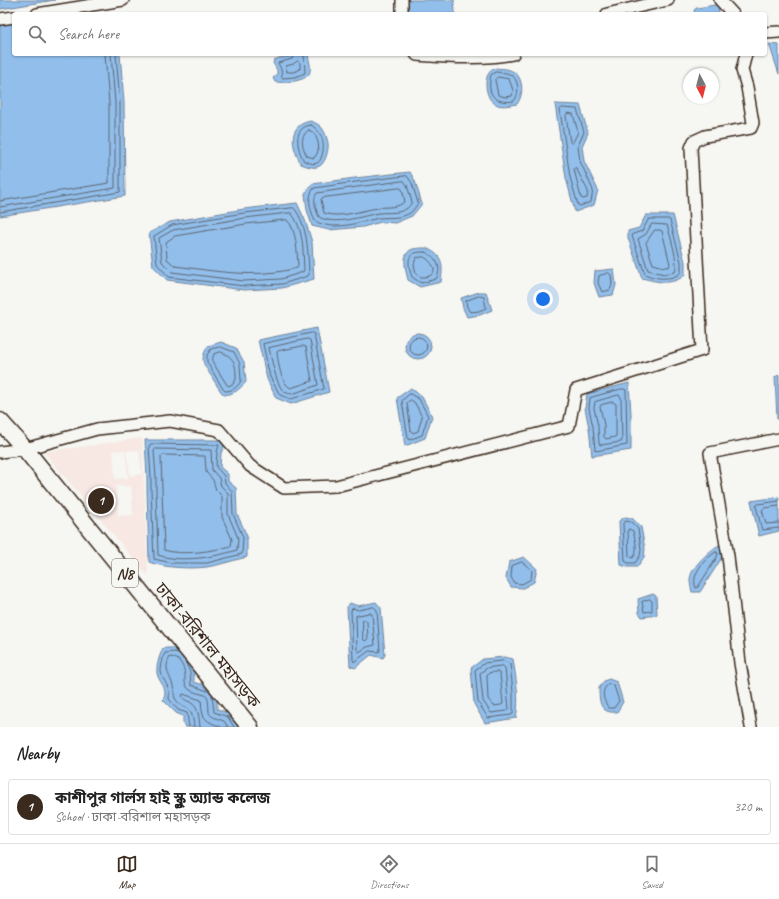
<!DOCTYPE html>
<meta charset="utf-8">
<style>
body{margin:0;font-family:Caveat,"Noto Sans Bengali",sans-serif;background:#f6f6f6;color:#222}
.compass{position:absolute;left:683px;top:68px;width:36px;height:36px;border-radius:50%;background:#fff;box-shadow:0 1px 3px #0004;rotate:173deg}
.you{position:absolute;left:543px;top:299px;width:14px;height:14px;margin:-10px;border:3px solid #fff;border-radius:50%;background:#1a73e8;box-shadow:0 0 0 6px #1a73e833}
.badge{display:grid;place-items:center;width:26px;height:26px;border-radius:50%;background:#3b2a1e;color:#fff;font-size:13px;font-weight:700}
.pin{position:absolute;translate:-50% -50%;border:2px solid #fff;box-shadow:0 1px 4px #0006}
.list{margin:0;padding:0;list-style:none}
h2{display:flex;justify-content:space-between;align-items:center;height:52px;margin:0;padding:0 16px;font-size:17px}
h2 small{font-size:13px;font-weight:400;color:#767676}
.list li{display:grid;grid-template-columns:26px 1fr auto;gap:12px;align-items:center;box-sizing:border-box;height:56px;margin:0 8px 8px;padding:0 8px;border:1px solid #e0e0e0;border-radius:4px}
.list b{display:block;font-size:15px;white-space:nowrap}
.list p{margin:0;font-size:13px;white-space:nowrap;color:#767676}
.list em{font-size:13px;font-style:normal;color:#767676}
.icon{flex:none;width:22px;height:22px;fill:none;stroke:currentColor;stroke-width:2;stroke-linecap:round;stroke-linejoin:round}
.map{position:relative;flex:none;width:779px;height:727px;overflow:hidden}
.search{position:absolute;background:#fff;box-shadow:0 1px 3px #0004;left:12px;right:12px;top:12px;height:44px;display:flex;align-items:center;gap:10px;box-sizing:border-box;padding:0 14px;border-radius:4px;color:#767676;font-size:15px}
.sheet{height:116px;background:#fff}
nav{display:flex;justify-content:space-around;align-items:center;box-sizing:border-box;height:56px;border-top:1px solid #e0e0e0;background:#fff;font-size:11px;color:#767676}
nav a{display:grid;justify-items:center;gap:2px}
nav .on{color:#3b2a1e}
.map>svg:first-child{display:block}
.built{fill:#f7e8e3;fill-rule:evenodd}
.water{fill:#91beeb;stroke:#6f8399}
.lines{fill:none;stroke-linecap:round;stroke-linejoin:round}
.shore{stroke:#5d6570;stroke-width:1}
.minor-casing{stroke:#3b2a1e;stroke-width:14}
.highway-casing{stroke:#3b2a1e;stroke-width:19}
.minor{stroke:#f6f6f2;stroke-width:11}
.highway{stroke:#f6f6f2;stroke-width:16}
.labels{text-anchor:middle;stroke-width:3;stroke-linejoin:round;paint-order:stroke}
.shield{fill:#f6f6f2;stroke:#73675e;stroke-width:1}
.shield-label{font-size:16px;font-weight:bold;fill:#3b2a1e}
.street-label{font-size:17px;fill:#3b2a1e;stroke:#f6f6f2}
</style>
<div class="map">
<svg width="779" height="727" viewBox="0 0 779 727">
<rect width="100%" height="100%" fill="#f6f6f2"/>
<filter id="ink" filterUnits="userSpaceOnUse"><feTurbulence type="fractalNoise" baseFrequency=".025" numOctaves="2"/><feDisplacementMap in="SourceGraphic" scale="8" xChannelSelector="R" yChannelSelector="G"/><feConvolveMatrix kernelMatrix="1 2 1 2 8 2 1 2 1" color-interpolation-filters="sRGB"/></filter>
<g filter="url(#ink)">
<path class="built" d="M142,438L148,576L44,452ZM125,450L128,478L115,479L113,451ZM139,450L142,474L130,476L126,451ZM116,486H131L133,515L118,516Z"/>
<g class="water">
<path d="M0,0H55L0,9Z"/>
<path d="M407,0H454L455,14H408Z"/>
<path d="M715,5L718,6L719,14H695L694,10L697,8Z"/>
<path d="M14,23V54H120L124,102L125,196L0,216V25Z"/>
<path d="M769,44L779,45V74Z"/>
<path d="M305,54L308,55C309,60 312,69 309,74C304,82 283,83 275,82L273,78L277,75V70L273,63L274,60L279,58Z"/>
<path d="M496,68C501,69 507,68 512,71C524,76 524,95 517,104C509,105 501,108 494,103C485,98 481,72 496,68Z"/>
<path d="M555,104L580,105L588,133L582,146L584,161L598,190L594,205L575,212L566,178Z"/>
<path d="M311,121C315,123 319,124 322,128C325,132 327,138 328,143C329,150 325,166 317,167C312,168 306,166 301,164C292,148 286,125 311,121Z"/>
<path d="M410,172L415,181L422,204L412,216L395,223L381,222L363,227L329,230L312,226L307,210L305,194L312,184L355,178Z"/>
<path d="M297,203L305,220L312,242L314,279L282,288L244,290L167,280L153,266L149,233L170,222L244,209Z"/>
<path d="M646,215H673L685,262V275C672,286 658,282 642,278L628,238V231L639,228Z"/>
<path d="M426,248C444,256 443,264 441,282L420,287L408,280C406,271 400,253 413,249C417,248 422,248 426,248Z"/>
<path d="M614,269L616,285L613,295L599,297L594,283L595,271Z"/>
<path d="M479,292H486L492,310L480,315L467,317L463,308L461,298Z"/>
<path d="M317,328L329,392L291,404L276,398L267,379L258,340Z"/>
<circle cx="418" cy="346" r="13"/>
<path d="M221,342L236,348L244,362L246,382C239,390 234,394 224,395C219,390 217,385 213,379C205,365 198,362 208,346Z"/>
<path d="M779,375V419H777L775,377Z"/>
<path d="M629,383L631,414V450L592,456L589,428L585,408L587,394Z"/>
<path d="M411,388L422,397L432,416L425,438L405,446L397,398Z"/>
<path d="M145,440H220L224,442V447L221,453L220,467L228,474V481L236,488L237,514L247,536V557C234,560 220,565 207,567C192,569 164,568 149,562L147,490V478Z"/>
<path d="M779,497V531L759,536L751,501Z"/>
<path d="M625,517L632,518L641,527L645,549L644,557L637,567H627L621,565L619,521Z"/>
<path d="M719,545L723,552L721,559L700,592H692C691,588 690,584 690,579C691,567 709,551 719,545Z"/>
<path d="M524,557L537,569L534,582L523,588L511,587L506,578L509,562Z"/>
<path d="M653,594L656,596L657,615L642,617L639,613L638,599Z"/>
<path d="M376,602L381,608L385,655L383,658L371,655L355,668L350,666L347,607L350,603L358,606Z"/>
<path d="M163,648H176L185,652L194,672V682L207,686L217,699V709L231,714L238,727H185L183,723V716L176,713L163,700C169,687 159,684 157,673C156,666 160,654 163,648Z"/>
<path d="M504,657L513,659C516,679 520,699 516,718L485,723L474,704L471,668L483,659Z"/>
<path d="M609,679L617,682L623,702L617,712C600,714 599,702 599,688L604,681Z"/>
</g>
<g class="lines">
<g class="shore">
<path d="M294,54L292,59L278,63L281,69L282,78L295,77L305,73L304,54"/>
<path d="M298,61L300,63V69L294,72H287L286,66L293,64Z"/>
<path d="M496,72C500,73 506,72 509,74C519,77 520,94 514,101C495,104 486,95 491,75Z"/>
<path d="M498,77L509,79L513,90L512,96L505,97L498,95L495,80Z"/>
<path d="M562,108L577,109L584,132L578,146L580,161L593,190L591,202L580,206L578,205L570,177L560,110Z"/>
<path d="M568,113L573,114L578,132L572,144L570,142L566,116Z"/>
<path d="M311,125C323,132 326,146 321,158C320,161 319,162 317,163C313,165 308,162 304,161C297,149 292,127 311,125Z"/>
<path d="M309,130L314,133C319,142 321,150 314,158L307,156C302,147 299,136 309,130Z"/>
<path d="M576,168L588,191L587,198L583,199L581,198L574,169Z"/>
<path d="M407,176L412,183L418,203C416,206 413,211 410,213C400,219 390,217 379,218C360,222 334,232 315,221C311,210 306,199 314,188L356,182Z"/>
<path d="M404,181L407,185L412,202C411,204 409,207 406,209C397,214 389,212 379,213C362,216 335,226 319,217C316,210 312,199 317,193L357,187Z"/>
<path d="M400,188L402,189L405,201C398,209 387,206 378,208C362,210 340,219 324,213L321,200L322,198Z"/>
<path d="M0,201L109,183V103L105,54"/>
<path d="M0,207L115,188V103L111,54"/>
<path d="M294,208C308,225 308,253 309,274L308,276L282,284L244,286L169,277L157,264L154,236L172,225L244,213Z"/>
<path d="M0,212L120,192V103L116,54"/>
<path d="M291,213C304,228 303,252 304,270L303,272L281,279L244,281L172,272L162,262L159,238L173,230L245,218Z"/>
<path d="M649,219H668L670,220L681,262V272C673,281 655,279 645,274L632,236L633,234L642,231Z"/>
<path d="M287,220C297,229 297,253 298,266L297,268C256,279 215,271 175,266L167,259L166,242L175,236L246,224Z"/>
<path d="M652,224L667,225C670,235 679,263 675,272L664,274L648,270L638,239L646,234Z"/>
<path d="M655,230H660L662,231L670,264L669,267H664L653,264L646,243Z"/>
<path d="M425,252C436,256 443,268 436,279L421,283L412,277C410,271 405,256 415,253C418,252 422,252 425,252Z"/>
<path d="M424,257C429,259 439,270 431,275C429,277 424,277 421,277L416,274L414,264L416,258Z"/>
<path d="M609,273L611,275L612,284L610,290L602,292L598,283L599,276Z"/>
<path d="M479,296L484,297L486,308L479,311L470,312L467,307L466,301Z"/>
<path d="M312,333L314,334L324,389L291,399L280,395L270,377L263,344Z"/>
<circle cx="418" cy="346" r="9"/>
<path d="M308,339L310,340L318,385L292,394C289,393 285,393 283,391C276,383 271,358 269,348Z"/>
<path d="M303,346L306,347L312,381L291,388C281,384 278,362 277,352L278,351Z"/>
<path d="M221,347L234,352L240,364L241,381C237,387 233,391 225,391L223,389L207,362V355L211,349Z"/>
<path d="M221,352C235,357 236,365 236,379L234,383L229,386L227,385L212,361L214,354Z"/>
<path d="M621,389H624L626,390L627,445L596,451L595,450L593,427L589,408L590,398Z"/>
<path d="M410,394L419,399L428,416L422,435L409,440L408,438L402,401Z"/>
<path d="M619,395L621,397L622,441L621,442L601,445L599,444L598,426L594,408L595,402Z"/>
<path d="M411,400L415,403L422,417L418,431L413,433L411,431L407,403Z"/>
<path d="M613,402L616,404V436L615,437L606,439L604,437V425L600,407L601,405Z"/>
<path d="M151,444L219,445L217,452L216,467L224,476L225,483L232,491L233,514L243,537L242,554L207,563H172L154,559L151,490V477L149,447Z"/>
<path d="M156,449L211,450L212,470L219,478L221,486L228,493V514L238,538L237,550C216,557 180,563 158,555L156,490V477L154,451Z"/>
<path d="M163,455L205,456L206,472L213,480L216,490L222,496V517L232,539L231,546C213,551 182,556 164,550L161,457Z"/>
<path d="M779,501L758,504L756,506L762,530L779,528"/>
<path d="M779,506L764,508L762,510L766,524L779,523"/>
<path d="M626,521L631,522L638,529L641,549L640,556L635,563H628L625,561L623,524Z"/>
<path d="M629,529L633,531C635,540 639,551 633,558L629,556L628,531Z"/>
<path d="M716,552L718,553L717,557L698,587L696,588C690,575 705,558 716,552Z"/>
<path d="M522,562L532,570L531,579L522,584L514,583L511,577L512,566Z"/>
<path d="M650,599L652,601V611L644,612L642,602Z"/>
<path d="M374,607L377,610L380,651L378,652L369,651L354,662L353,660L351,610L353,608L358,610Z"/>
<path d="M370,613L372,614L375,645L367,647L359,652L357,650L356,616Z"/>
<path d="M363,620H366L367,622L368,639L365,641L363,639Z"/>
<path d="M180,654L175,652L165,653C163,657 161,666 161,672C163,682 171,686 169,699L178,710L187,713L189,727"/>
<path d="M185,661L190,672L191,685L210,692"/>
<path d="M504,661L510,664L513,692V714L511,715L488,718L478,702L475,670L485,663Z"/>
<path d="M503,666L505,668L509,709L507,711L491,713L483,701L480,673L487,668Z"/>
<path d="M498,672L500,674L503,704L501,705L494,706L488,699L487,676L489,673Z"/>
<path d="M609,684L614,686L619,701L614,708H609C603,701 600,689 609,684Z"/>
<path d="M212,695L214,712L228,717L234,727"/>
<path d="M194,727C192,701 184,714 175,698C174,696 174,690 173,686C170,675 163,669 170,657C179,657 184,666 185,675C185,679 184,683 187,687C191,693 201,693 207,696C212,714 202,714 224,721L228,727"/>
<path d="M200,727C199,718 199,707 190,702C186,700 184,700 182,696L183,694L201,700C202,703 201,707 202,710C203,722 213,723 221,727"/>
</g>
<defs>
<g id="minor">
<path d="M402,0V14"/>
<path d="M720,0L733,14"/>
<path d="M37,14L123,0"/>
<path d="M607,14L668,0"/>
<path d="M0,19L14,17"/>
<path d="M765,33L779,32"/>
<path d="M416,54L417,55C446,57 486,60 513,54"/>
<path d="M0,452L25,449L97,429L170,421L219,430L250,466L284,488L336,486L569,426L576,390L702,350L691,148L694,141L705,136L751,128L753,123L747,87L742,70L746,54"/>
<path d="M751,727L740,663L728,556L710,453L779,439"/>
</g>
<path id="highway" d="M0,421L25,449L250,727"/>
</defs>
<use href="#minor" class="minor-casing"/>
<use href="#highway" class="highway-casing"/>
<use href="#minor" class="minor"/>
<use href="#highway" class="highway"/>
</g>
</g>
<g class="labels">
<rect class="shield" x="112" y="559" width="26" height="28" rx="3"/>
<g class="shield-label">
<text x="125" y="579">N8</text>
</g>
<g class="street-label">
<text transform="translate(208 645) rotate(51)" y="6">ঢাকা-বরিশাল মহাসড়ক</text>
</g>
</g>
</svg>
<svg class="compass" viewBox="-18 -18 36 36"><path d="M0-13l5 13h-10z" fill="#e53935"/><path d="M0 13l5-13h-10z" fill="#767676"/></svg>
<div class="you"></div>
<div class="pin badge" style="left:101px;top:501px">1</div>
<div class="search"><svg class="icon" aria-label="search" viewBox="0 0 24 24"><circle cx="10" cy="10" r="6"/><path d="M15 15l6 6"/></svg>Search here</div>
</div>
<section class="sheet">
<h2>Nearby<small></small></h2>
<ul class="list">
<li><span class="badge">1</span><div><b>কাশীপুর গার্লস হাই স্কুল অ্যান্ড কলেজ</b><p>School · ঢাকা-বরিশাল মহাসড়ক</p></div><em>320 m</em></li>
</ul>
</section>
<nav>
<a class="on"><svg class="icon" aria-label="map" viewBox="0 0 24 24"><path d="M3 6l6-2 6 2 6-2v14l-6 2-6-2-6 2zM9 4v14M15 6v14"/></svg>Map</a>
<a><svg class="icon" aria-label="directions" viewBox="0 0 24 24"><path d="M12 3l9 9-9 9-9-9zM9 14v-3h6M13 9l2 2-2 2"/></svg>Directions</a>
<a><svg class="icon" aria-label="saved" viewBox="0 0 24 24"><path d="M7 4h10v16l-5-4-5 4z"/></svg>Saved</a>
</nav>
